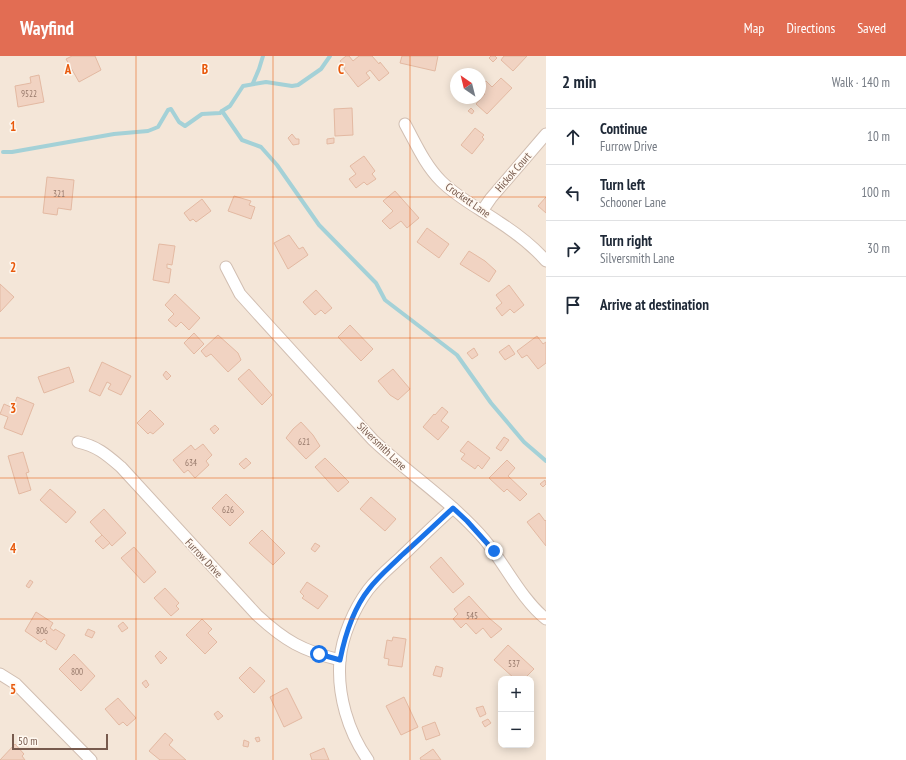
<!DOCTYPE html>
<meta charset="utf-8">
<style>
body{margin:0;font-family:"PT Sans Narrow",sans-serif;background:#f2f2f3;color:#1f2937}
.controls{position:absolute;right:12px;bottom:12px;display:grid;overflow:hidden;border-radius:8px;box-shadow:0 2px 10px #0003}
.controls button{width:36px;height:36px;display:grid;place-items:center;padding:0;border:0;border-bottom:1px solid #e0e1e3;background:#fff;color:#1f2937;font:20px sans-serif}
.compass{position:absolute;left:450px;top:12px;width:36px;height:36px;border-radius:50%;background:#fff;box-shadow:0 2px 10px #0003;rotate:325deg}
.scale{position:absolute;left:12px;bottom:10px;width:96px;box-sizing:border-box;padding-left:4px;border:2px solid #775a4d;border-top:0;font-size:11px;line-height:14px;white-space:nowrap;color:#775a4d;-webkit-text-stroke:3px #fff8f0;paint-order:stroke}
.stop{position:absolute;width:12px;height:12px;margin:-9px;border:3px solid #1a73e8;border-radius:50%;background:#fff}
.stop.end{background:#1a73e8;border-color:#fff;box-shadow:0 1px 4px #0008}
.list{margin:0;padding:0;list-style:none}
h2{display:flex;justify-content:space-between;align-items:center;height:52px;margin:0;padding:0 16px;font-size:17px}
h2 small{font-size:13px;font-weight:400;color:#747a83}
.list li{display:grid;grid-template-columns:26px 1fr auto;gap:12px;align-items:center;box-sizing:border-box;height:56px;padding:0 16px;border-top:1px solid #e0e1e3}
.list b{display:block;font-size:15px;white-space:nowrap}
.list p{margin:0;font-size:13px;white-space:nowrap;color:#747a83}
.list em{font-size:13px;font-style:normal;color:#747a83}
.icon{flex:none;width:22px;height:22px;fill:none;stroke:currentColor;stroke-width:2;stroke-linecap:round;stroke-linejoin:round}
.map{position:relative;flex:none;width:546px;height:704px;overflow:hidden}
header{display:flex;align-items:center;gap:24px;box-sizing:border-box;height:56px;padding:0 20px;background:#e26d53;color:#fff}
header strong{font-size:19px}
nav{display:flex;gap:22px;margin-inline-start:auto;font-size:14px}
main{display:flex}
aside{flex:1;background:#fff}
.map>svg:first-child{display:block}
.residential{fill:#f4e6d8;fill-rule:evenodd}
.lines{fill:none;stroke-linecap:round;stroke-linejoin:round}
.stream{stroke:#a4d1d7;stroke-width:4}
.building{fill:#f1d3c2;stroke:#e3b9a2}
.minor-casing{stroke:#d1beb1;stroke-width:13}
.minor{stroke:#fff;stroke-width:11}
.route{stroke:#1a73e8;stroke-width:5}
.grid{fill:none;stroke:#e8590c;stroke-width:1;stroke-opacity:0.55}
.labels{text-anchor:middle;stroke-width:3;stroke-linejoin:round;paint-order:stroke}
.number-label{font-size:9px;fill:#96786a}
.street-label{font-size:11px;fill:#775a4d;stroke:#fff8f0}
.grid-label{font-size:13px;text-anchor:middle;font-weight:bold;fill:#e8590c;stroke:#fff8f0;stroke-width:3;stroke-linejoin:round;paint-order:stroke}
</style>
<header>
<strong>Wayfind</strong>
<nav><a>Map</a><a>Directions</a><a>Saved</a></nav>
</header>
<main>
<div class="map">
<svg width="546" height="704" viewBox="0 0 546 704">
<rect width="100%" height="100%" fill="#fcf4ea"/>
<path class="residential" d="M0,0H546V704H0ZM456,18H480V42H456ZM501,623H531V689H501Z"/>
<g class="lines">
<g class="stream">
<path d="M253,27L259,13L263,0"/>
<path d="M222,55L242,84L261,91L277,109L319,169L376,227L385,244L457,299L491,347L524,386L546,405"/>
<path d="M3,96H12L114,78L148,75L158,71L168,54L171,53L179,66L185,70L202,58L220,57L222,55L230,50L243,30L266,26L292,30L298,29L321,13L330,0"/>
</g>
</g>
<g class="building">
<path d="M72,0H95L101,14L79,26L66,3Z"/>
<path d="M346,0H349L353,5L359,0H372L379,8L380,6L389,17L379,25L370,14L366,17L370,22L358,31L344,13L345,11L340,5Z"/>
<path d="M402,0H438L435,15L400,7Z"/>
<path d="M491,0H495L497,2L493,6L489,2Z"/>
<path d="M504,0H527L513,15L501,4Z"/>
<path d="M39,19L44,46L18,51L15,30L31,27L30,21Z"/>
<path d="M501,22L512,32L487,58L476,48L485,38L480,33V31L486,25L492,31Z"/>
<path d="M352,52L353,79L335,80L334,53Z"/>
<path d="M471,52L474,55L472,58L468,55Z"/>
<path d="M475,72L484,79L482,81L484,83L472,98L461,89Z"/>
<path d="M292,78L296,83H299V88L293,89L288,82Z"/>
<path d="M334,82V87L327,88V83Z"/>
<path d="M364,100L375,115L372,118L376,123L367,129L364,126L356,132L349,123L356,118L350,110Z"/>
<path d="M47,121L74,124L71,154L58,152L57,159L43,157Z"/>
<path d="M395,135L419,162L407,172L401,165L390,173L382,165L393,155L383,145Z"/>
<path d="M234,140L251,145L249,149L255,151L251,163L228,155Z"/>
<path d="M546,141V157L538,150Z"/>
<path d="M202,143L211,155L196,166L193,163L190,165L184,157Z"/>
<path d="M427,172L449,188L439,202L417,186Z"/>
<path d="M289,179L299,193L303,191L308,199L288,213L274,187Z"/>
<path d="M159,188L175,190L172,209L167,208V212L171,213L169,227L153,224Z"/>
<path d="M469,195L485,205L496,215L489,226L460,208Z"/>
<path d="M0,228L14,241L0,256Z"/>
<path d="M509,229L524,249L514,257L510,253L502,260L496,252L502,247L496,239Z"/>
<path d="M316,234L332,252L325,258L321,254L315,259L303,246Z"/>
<path d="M175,238L200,262L189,274L181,266L176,271L168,264L174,258L165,249Z"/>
<path d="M350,269L373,293L361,305L338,281Z"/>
<path d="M194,277L204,288L194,298L184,287Z"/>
<path d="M218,279L238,297L241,304L228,316L211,298L206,301L201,295Z"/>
<path d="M537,280L543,288L546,286V307L538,313L527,299L522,302L517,295Z"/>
<path d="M509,289L515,298L505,304L499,296Z"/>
<path d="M474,292L478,299L472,303L467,297Z"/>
<path d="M102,306L131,320L121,339L108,333L111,328L107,326L100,340L89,335Z"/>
<path d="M69,311L74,326L44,337L38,321Z"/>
<path d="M249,313L272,339L262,349L238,323Z"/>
<path d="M393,313L410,333L398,344L390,339L378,325Z"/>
<path d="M166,315L171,320L167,324L163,319Z"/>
<path d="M17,341L34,348L22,379L4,372L8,361L0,358L4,348L13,352Z"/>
<path d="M442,351L448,356L441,365L449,371L438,384L423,371L434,358L435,359Z"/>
<path d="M150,354L164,368L153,378L150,376L148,378L137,367Z"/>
<path d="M301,366L313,379L320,390L306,403L286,382L293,373Z"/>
<path d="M215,369L219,373L214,378L210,373Z"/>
<path d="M504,381L509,384L501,395L496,392Z"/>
<path d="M468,385L490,402L482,413L478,409L475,413L461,403L465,398L460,395Z"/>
<path d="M203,388L212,399L206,405L209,409L195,422L188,414L184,417L173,404L191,389L195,394Z"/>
<path d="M23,396L29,416L26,417L31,434L19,438L8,400Z"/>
<path d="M246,402L251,407L244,413L239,408Z"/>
<path d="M325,402L349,426L338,436L315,411Z"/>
<path d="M507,404L515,412L508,420L527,438L520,445L507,433L504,436L489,422Z"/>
<path d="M545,424L546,428L543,431L540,428Z"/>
<path d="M50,433L76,456L66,467L40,444Z"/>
<path d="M226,438L244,456L230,470L212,452Z"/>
<path d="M371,441L396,463L385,475L360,453Z"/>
<path d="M104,453L126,477L112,490L90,466Z"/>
<path d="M539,457L545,465L546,464V490L527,466Z"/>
<path d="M262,474L285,497L273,509L249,487Z"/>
<path d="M102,479L110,487L103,493L95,485Z"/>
<path d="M315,487L320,490L315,496L311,493Z"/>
<path d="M134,491L156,516L144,527L121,502Z"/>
<path d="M441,501L464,528L453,537L430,511Z"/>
<path d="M30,524L33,526L29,532L26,530Z"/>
<path d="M307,526L328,540L318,553L302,542L304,540L300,536Z"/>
<path d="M165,532L179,547L176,550L179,553L171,560L154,542Z"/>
<path d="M469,540L489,562L502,573L491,582L483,572L476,578L466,567L461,572L453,563L458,558L454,553Z"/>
<path d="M36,556L53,567L50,572L54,575L55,573L65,579L56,594L46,587L47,585L44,583L41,586L25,575Z"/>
<path d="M202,563L212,573L208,577L217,586L205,598L186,579Z"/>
<path d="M123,566L128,572L122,576L118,570Z"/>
<path d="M88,573L95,576L92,582L85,579Z"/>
<path d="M393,581L406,583L402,611L388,609L389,603L384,602L387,584L392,585Z"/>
<path d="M508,589L534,613L524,623H515L494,604Z"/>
<path d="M160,595L167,602L161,608L155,600Z"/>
<path d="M74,598L95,620L81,635L59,613Z"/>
<path d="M436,610L443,612L441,621L433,619Z"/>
<path d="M250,611L265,625L254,637L239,622Z"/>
<path d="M146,624L149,629L146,632L142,627Z"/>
<path d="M287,632L302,662L284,671L270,641Z"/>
<path d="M404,641L418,671L401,679L386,650Z"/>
<path d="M118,642L136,662L127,670L123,666L119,669L105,653Z"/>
<path d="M483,650L486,658L480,661L476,652Z"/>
<path d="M218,655L223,660L218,664L214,658Z"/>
<path d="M488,663L491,667L485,671L482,666Z"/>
<path d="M435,666L440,679L426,684L422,671Z"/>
<path d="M165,677L173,684L169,689L186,704H160L149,695Z"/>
<path d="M259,681L260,685L257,686L255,682Z"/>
<path d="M244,684L249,686L248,691L243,690Z"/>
<path d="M15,688L24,698L22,700L25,704H0Z"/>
<path d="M324,692L329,704H312L310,698Z"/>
<path d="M433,693L441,704H421L420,702Z"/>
</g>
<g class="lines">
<defs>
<g id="minor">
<path d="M405,68C416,88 425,109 441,125C458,142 480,153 499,166C516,177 533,190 546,205"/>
<path d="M482,155L491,142L546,78"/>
<path d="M226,211L240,238L258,258L373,384C409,418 452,446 484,483C505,508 521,543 546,563"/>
<path d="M78,386C97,390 107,399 121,411L257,559C285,585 303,595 340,604"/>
<path d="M0,618L16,628L91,704"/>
<path d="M368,704C348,676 337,638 340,604C342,580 354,553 368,534C377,522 389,512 400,502C418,485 435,468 453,452"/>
</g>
</defs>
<use href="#minor" class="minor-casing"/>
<use href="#minor" class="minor"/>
</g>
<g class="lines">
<path class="route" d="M319,598L340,604C345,579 353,553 369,533C378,521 390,511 401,500C419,484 436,468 453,452L467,465L494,495"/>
</g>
<path class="grid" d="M136,0V704M273,0V704M410,0V704M0,141H546M0,282H546M0,422H546M0,563H546"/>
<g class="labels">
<g class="number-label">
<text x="29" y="41">9522</text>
<text x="59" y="141">321</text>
<text x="304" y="389">621</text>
<text x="191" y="410">634</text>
<text x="228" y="457">626</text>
<text x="472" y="563">545</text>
<text x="42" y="578">806</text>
<text x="514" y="611">537</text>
<text x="77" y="619">800</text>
</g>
<g class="street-label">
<text transform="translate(513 116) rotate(-49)" y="4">Hickok Court</text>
<text transform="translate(468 144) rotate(35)" y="4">Crockett Lane</text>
<text transform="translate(382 390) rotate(44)" y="4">Silversmith Lane</text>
<text transform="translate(204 502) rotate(47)" y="4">Furrow Drive</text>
</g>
</g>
<g class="grid-label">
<text x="68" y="18">A</text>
<text x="205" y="18">B</text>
<text x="341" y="18">C</text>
<text x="13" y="75">1</text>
<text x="13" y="216">2</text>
<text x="13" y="357">3</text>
<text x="13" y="497">4</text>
<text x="13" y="638">5</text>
</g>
</svg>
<div class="controls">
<button>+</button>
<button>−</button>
</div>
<svg class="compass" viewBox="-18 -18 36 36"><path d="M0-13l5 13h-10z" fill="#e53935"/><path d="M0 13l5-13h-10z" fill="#747a83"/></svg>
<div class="scale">50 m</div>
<div class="stop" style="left:319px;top:598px"></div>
<div class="stop end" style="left:494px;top:495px"></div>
</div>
<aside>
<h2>2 min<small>Walk · 140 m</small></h2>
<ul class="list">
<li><svg class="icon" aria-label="ahead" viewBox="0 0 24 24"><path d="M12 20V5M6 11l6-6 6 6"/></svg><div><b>Continue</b><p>Furrow Drive</p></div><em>10 m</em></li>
<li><svg class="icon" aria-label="left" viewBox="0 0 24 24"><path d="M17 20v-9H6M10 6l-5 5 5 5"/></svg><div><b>Turn left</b><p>Schooner Lane</p></div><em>100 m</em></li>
<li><svg class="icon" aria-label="right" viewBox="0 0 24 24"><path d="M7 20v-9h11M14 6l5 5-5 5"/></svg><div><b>Turn right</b><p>Silversmith Lane</p></div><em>30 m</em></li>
<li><svg class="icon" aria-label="arrive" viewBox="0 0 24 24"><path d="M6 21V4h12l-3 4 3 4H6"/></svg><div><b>Arrive at destination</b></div></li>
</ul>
</aside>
</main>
